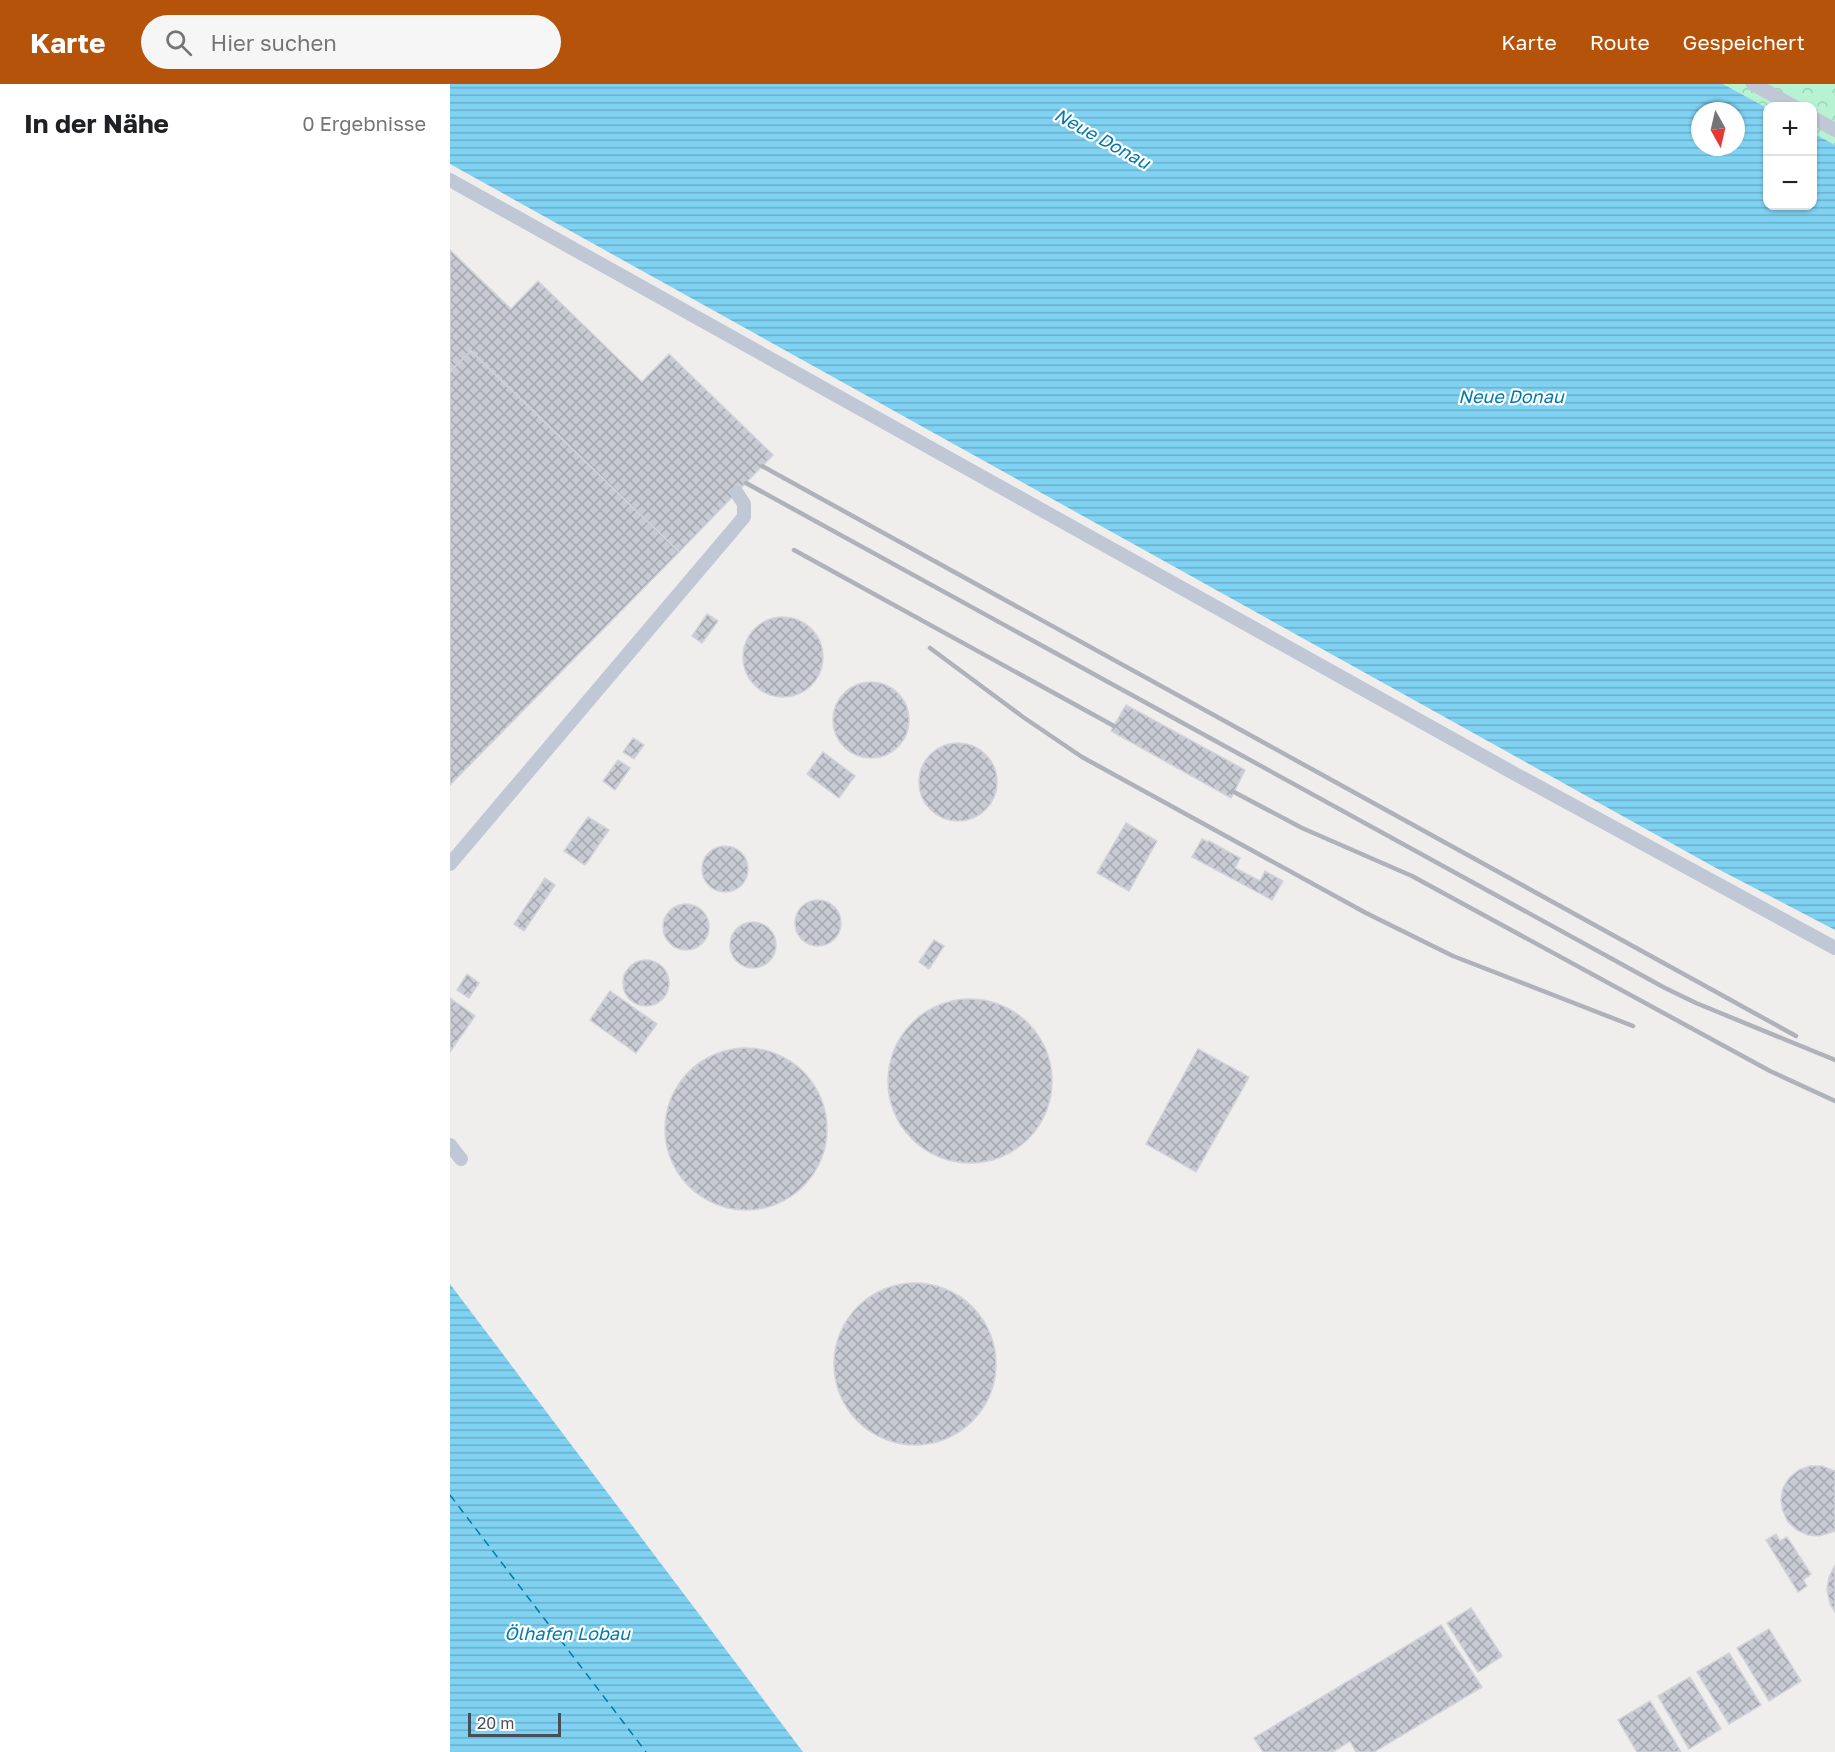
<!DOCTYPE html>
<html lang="de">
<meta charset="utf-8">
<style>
body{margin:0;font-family:"Golos Text",sans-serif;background:#f6f6f6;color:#202124}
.controls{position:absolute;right:18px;top:18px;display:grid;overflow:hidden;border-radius:12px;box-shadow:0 2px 4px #0004}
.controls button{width:54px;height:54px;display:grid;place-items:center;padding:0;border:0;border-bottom:2px solid #e0e0e0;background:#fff;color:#202124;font:30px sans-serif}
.compass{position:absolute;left:1241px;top:18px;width:54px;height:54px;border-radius:50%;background:#fff;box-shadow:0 2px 4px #0004;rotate:172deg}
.scale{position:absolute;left:18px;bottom:15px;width:93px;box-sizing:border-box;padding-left:6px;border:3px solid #444f5c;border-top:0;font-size:16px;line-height:21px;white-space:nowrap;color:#444f5c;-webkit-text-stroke:4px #fff;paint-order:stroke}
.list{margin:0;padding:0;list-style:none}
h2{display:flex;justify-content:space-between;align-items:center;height:78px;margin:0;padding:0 24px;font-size:26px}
h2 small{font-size:20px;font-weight:400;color:#757577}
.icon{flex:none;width:33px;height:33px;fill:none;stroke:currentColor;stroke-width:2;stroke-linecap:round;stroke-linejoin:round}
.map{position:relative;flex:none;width:1385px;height:1668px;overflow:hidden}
header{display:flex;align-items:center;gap:36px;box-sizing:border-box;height:84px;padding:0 30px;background:#b45309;color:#fff}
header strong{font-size:28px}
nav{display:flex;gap:33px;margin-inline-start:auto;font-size:21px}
.search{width:420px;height:54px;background:#f6f6f6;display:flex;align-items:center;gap:15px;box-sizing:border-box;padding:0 21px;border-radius:33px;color:#757577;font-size:22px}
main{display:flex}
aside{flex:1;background:#fff}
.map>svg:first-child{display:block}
.park{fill:url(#park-crowns)}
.water{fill:url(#water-rules);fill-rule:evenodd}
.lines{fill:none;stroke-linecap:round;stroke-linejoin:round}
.ferry{stroke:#017aab;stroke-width:1.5;stroke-dasharray:8 6;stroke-linecap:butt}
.building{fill:url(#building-cross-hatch);stroke:#d1d3da;stroke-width:1.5}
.lane{stroke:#bfc8d4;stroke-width:14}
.rail{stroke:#afb2b9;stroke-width:4.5}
.labels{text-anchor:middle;stroke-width:4.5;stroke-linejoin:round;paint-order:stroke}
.water-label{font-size:18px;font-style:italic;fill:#017aab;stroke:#fff}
</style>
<header>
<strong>Karte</strong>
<div class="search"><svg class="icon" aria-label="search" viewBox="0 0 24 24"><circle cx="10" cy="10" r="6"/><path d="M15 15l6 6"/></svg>Hier suchen</div>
<nav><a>Karte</a><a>Route</a><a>Gespeichert</a></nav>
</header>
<main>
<aside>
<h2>In der Nähe<small>0 Ergebnisse</small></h2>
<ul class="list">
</ul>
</aside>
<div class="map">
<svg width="1385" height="1668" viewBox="0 0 1385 1668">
<defs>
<pattern id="park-crowns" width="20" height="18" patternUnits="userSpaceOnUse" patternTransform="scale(1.5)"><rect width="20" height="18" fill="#b7f2d3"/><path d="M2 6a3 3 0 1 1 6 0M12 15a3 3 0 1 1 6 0" fill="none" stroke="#9fd1b8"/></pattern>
<pattern id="water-rules" width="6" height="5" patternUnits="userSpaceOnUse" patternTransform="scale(1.5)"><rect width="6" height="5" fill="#80d2f3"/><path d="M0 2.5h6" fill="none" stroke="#6aadc8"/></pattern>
<pattern id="building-cross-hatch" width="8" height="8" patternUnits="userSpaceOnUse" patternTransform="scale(1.5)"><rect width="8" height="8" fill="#c9cbd4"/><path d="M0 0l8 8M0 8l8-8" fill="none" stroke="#a5a7af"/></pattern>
</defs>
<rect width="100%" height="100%" fill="#f0eded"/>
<path class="park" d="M1273,0H1385V61L1363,49L1362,22H1318L1317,24Z"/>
<g class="water">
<path d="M0,0H1273L1317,24L1318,122H1362L1363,49L1385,61V846L1266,784L0,80ZM1250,27H1286V63H1250Z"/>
<path d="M0,1200L353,1668H0Z"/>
</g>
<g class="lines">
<path class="ferry" d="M0,1411L196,1668"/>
</g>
<g class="building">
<path d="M0,166L61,225L88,197L192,298L219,270L323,371L229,468L21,267L0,288Z"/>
<path d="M21,267L229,468L0,701V288Z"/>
<path d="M257,530L268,537L252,559L242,552Z"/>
<circle cx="333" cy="573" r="40"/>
<circle cx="421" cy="636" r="38"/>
<path d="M676,621L795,686L781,714L661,647Z"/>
<path d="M183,654L194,661L184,675L173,668Z"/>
<circle cx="508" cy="698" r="39"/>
<path d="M373,668L405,692L389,714L357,690Z"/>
<path d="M168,676L180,684L165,706L153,697Z"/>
<path d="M138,733L159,746L135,781L114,767Z"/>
<path d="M676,739L707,757L679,807L647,789Z"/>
<path d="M752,755L758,758L759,757L790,774L785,784L810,797L815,787L833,797L822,816L742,773Z"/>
<circle cx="275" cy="785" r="23"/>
<path d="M95,794L105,801L74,847L64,840Z"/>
<circle cx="368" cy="839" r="23"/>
<circle cx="236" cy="843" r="23"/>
<circle cx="303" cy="861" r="23"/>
<path d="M484,856L494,862L479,885L469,878Z"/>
<circle cx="196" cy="899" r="23"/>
<path d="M17,890L29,899L19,914L7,906Z"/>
<path d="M160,907L207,940L186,969L140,936Z"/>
<path d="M0,914L25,932L0,968Z"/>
<circle cx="520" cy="997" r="82"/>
<circle cx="296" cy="1045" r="81"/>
<path d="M748,965L799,993L746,1088L696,1060Z"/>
<circle cx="465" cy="1280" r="81"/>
<path d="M1360,1382H1372L1385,1387V1447L1369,1452L1358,1451L1347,1446L1338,1438L1333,1427L1331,1416L1333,1404L1339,1394L1349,1386Z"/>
<path d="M1326,1450L1330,1457L1337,1453L1361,1490L1353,1496L1357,1502L1348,1508L1316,1456Z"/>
<path d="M1385,1481V1528L1380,1520L1377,1506L1379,1493Z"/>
<path d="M1021,1524L1052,1572L1028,1588L997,1539Z"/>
<path d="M991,1541L1032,1603L924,1668H906L900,1657L883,1668H813L804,1654Z"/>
<path d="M1319,1545L1351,1597L1319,1617L1287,1564Z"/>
<path d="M1279,1569L1311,1621L1279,1640L1247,1588Z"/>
<path d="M1240,1593L1271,1645L1239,1665L1208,1612Z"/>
<path d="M1200,1617L1231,1668H1187L1168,1636Z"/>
</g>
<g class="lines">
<g class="lane">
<path d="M1303,0L1343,22"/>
<path d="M1362,33L1385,46"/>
<path d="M0,96L1067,691L1385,864"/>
<path d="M0,780L294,433V420L287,409"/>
<path d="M0,1061L11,1075"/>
</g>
<g class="rail">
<path d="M312,382L1346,952"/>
<path d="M296,399L1215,904L1246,919L1385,976"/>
<path d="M344,466L664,642"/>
<path d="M480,564L573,633L632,673L916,829L1003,872L1183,942"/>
<path d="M784,708L852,744L962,792L1320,987L1385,1017"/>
</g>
</g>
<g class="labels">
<g class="water-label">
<text transform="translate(652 55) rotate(29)" y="6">Neue Donau</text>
<text x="1061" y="319">Neue Donau</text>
<text x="117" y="1556">Ölhafen Lobau</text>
</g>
</g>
</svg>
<div class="controls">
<button>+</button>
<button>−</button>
</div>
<svg class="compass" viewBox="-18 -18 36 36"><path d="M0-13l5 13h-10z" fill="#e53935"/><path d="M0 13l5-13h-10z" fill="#757577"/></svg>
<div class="scale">20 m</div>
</div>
</main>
